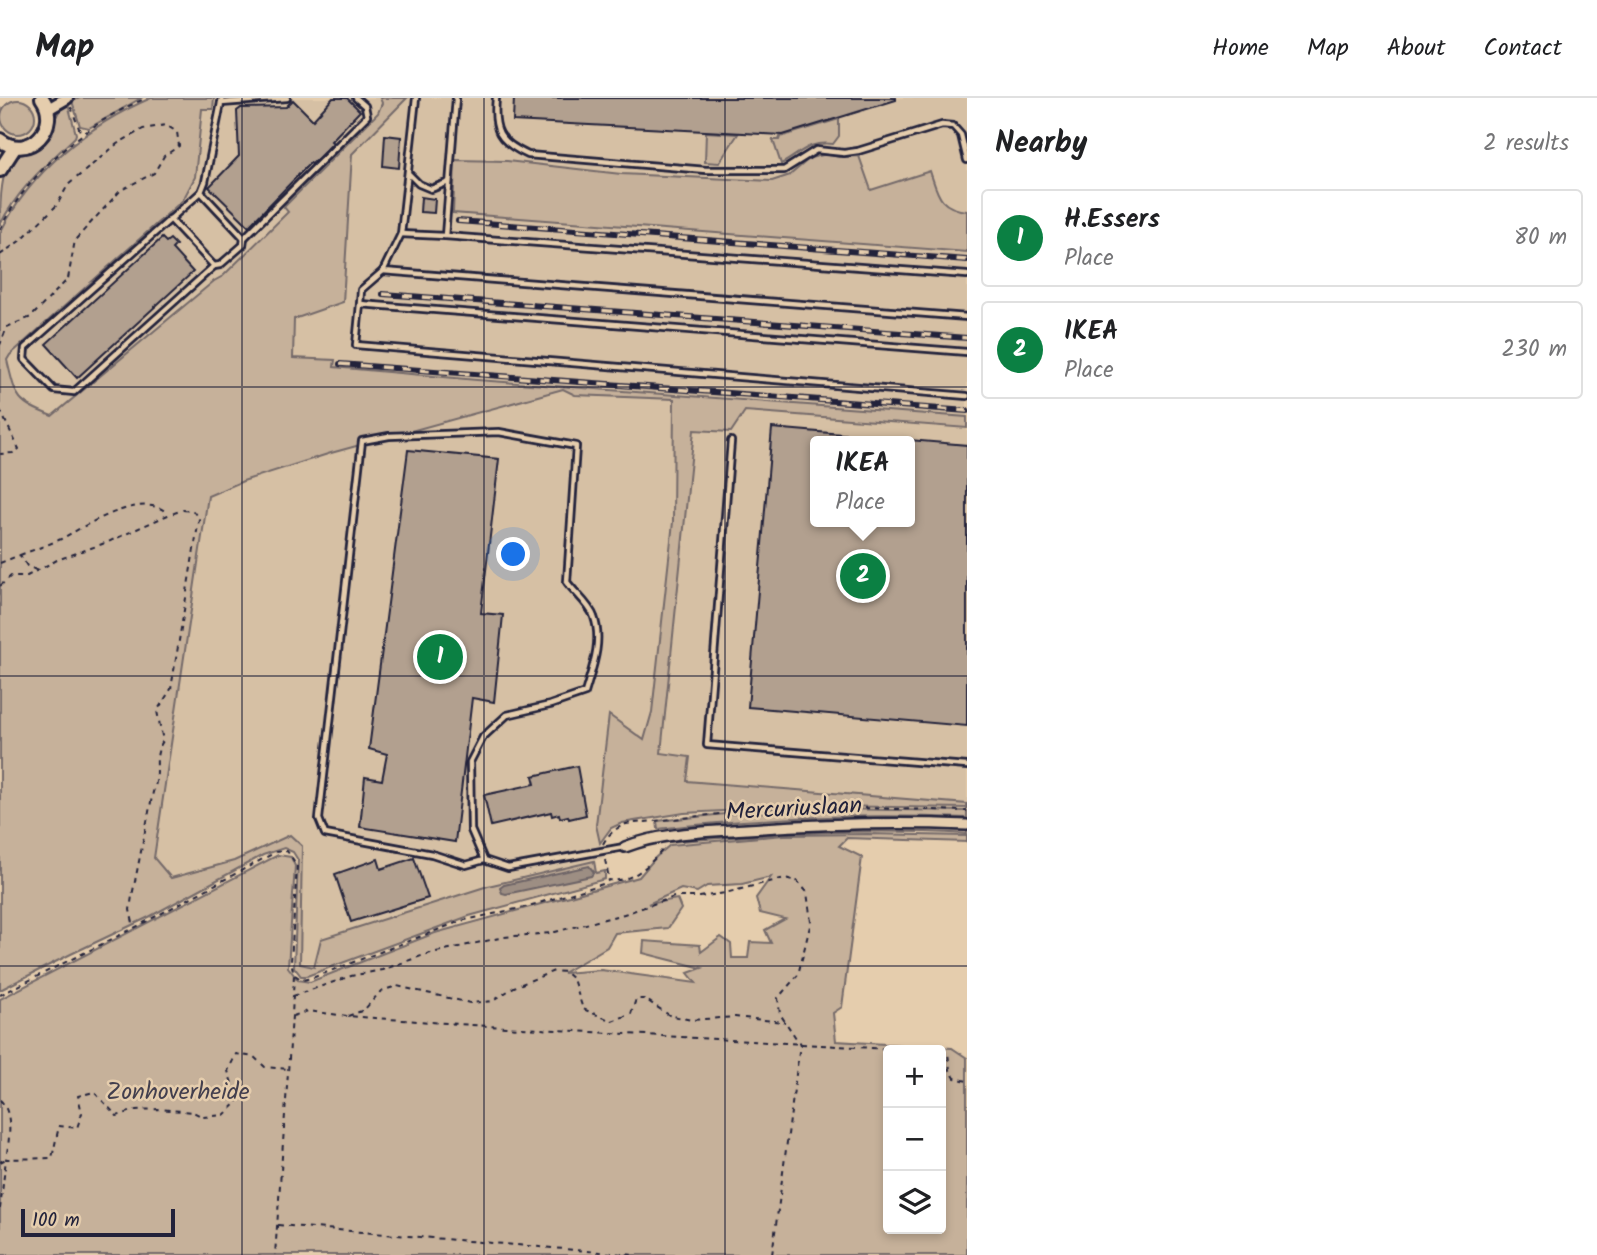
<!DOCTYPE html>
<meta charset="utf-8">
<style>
body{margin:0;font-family:Kalam,sans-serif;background:#f6f6f6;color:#202124}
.controls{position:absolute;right:21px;bottom:21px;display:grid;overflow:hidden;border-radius:7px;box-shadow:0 4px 10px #0003}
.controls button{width:63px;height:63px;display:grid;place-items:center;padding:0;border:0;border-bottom:2px solid #e0e0e0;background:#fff;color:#202124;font:35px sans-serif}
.scale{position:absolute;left:21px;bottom:18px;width:154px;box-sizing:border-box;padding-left:7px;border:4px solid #22223b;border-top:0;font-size:19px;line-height:24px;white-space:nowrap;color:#22223b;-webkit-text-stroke:5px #e5cdad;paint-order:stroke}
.you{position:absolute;left:514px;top:457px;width:24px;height:24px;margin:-18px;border:5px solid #fff;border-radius:50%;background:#1a73e8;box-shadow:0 0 0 10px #1a73e833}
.badge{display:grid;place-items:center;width:46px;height:46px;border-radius:50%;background:#0b8043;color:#fff;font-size:23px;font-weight:700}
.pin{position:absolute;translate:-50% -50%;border:4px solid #fff;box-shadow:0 2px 7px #0006}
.popup{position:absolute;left:810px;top:338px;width:105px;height:91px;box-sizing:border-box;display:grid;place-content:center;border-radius:7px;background:#fff;filter:drop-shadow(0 2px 5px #0005);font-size:23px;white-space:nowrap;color:#757577}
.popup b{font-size:26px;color:#202124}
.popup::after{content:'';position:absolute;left:50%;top:100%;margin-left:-14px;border:14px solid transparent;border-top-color:#fff}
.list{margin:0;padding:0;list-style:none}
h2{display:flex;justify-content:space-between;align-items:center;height:91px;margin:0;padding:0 28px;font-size:30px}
h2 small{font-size:23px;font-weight:400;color:#757577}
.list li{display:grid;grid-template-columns:46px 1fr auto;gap:21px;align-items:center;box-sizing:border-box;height:98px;margin:0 14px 14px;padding:0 14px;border:2px solid #e0e0e0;border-radius:7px}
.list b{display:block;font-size:26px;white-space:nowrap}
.list p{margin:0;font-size:23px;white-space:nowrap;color:#757577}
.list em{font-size:23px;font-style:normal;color:#757577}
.icon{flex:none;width:38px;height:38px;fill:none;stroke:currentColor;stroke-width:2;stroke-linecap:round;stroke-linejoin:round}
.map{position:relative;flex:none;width:967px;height:1157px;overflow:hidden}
header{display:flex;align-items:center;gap:42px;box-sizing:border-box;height:98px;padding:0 35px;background:#fff;border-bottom:2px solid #e0e0e0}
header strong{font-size:33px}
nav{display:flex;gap:38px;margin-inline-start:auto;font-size:24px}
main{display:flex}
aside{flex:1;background:#fff}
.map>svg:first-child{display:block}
.built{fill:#d6c0a4;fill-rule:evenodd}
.green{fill:#c6b19a;stroke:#746a6a;stroke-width:2;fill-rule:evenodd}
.water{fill:#9d8e83;stroke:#6c6366;stroke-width:2}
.building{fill:#b2a08f;stroke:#22223b;stroke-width:2}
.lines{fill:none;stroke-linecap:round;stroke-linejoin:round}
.service-casing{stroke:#22223b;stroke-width:10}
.minor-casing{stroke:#22223b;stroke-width:14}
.tertiary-casing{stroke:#22223b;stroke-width:16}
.secondary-casing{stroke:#22223b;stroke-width:18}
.path{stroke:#22223b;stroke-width:2;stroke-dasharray:5 5;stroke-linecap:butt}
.service{stroke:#e5cdad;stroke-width:4.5}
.minor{stroke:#e5cdad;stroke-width:9}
.tertiary{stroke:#e5cdad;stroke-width:10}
.secondary{stroke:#e5cdad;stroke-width:12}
.rail-casing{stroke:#22223b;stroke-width:6}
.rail{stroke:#e5cdad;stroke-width:3.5;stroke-dasharray:10;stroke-linecap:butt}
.grid{fill:none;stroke:#22223b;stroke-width:2;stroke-opacity:0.55}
.labels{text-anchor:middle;stroke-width:5;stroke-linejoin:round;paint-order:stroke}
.street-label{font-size:24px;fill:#22223b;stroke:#e5cdad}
.park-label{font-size:24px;fill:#433f4e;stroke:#e5cdad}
</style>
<header>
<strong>Map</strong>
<nav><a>Home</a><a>Map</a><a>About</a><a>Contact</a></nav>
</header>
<main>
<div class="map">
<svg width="967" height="1157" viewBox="0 0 967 1157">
<rect width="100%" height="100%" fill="#e5cdad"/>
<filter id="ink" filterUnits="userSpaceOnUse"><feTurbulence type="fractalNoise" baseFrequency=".0143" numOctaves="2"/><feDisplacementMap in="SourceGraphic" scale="14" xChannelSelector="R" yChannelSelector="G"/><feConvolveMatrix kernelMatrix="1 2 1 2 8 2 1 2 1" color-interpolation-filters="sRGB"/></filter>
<g filter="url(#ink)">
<g class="built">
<path d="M214,0H380L382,5L378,15L285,109L289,113L223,178L214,183L52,319L26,308L15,294L7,262L9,257L195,79L202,11H213Z"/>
<path d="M407,0H967V113L951,112L938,99L930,73L870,92L859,58L827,56L810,60L790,77L772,83L621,76L507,63L456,62L453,114L967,154V319L477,282L334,269L335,262L292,260L293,221L343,204L352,56Z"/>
<path d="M563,291L575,297L674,301L673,424L652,614L644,642L610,617L596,727L604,760L488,788L321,841L314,869L300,866L302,748L271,745L234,763L171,780L154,760L207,398L243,383L331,355Z"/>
<path d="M745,313L967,331V706L686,682L661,655L694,332L731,334ZM816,343H910V424H816Z"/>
</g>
<g class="green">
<path d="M80,0H141L89,30L80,28L72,3Z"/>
<path d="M151,0H214L213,11H202L195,79L183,102L10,257L7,262C16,299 15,304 52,318L214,183L223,178L288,114L284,109L378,15L382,5L380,0H407L352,56L343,204L294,221L293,260L335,262L334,269L477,282L967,319V330L745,313L731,334L694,332L661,655L690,659L687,683L967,706V710L819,708L684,715L622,725L611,730L600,745L596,727L609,617L644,642L652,614L673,424L674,301L575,297L563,291L331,355L243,383L208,398L154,760L171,780L234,763L290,737L302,748L300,866L314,869L321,841L488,788L594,763L596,775L605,773V781L469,818L307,878H301L294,869L298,762L293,754L284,750L263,757L149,819L71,856L0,892V135C31,73 88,27 151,0Z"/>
<circle cx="18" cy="19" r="17"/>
<path d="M68,6L76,36L75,39C46,67 18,91 0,127C0,108 0,65 17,56C27,52 39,52 46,42C55,30 53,13 68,6Z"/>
<path d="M839,21V38L833,46C807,43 802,55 781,66L773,42H779L780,39Z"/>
<path d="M706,34L738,36L719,65L705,64Z"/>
<path d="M827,56L839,59L859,58L871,92L930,73C938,97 939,110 967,113V154L453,115L455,62L507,63L621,76L772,83L790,77L810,60Z"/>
<path d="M827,711L967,713V720C863,716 761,719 658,731L657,723L725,716Z"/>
<path d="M831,731H930L967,733V736C867,730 768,736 668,744L683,740L744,735Z"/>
<path d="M868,736L967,738V744L847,740L839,748L862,759L842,909L833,915L836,943L952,950L967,960V1157H0V901L278,757L291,759L295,768L288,869L298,882L310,884L435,835L639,779L656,759L670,747L784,737ZM771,779L756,800L760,815L785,821L765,832L771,845L750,844L748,860H732L731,846L721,839L701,854L700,847L644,843L643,855L702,870L688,875L696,885L601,872L563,875L607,849L615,835L668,830L681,811L677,801L648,806L681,791L697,794L707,788L742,786ZM888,952H941V1131H888Z"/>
</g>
<path class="water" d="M589,768L594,774L591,778L506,796L502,795L500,790L504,787Z"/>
<g class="building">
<path d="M333,0H347L360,13L331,43L333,45L312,66L310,65L249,128L209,89L239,58L237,13L241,10L286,9L293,2L313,22Z"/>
<path d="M514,0H896V2L783,37L513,23Z"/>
<path d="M385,37L401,39L399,70L383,68Z"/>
<path d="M421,99L435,101L434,115L420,114Z"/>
<path d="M162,140L166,144L170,141L176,147L172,151L193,174L77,280L46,246Z"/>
<path d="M772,330L853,337V343H816V424H910V342L967,347V628L748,609Z"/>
<path d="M408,352L499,361L481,515L503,517L494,604L472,600L455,744L360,729L365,679L382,682L387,656L369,651Z"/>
<path d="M577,668L586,717L569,721L568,718L560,720L559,716L552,718L551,714L491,728L484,697L535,686L533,678Z"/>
<path d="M414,760L428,800L351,824L335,776L378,761L381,771Z"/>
</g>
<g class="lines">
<defs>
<g id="service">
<path d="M222,0L205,84L201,94L244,140L367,18L365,8L356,0"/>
<path d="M416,0L401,136L383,173L967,219"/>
<path d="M456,0L445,138L967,177"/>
<path d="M496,0C493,32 498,43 528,57L706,72H784L816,52L844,55L858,53L942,27L953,28L961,37L967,62"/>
<path d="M221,5L287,0"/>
<path d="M409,76L419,86L431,91L449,84"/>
<path d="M201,94L25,250L24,261L54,292L74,294L214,168L220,167L243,147L244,140"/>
<path d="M170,121L214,168"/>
<path d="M401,136L445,138"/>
<path d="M360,206L361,192L383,173"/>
<path d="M967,254L360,206L356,247L967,298"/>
<path d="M731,343L707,647L967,668"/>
<path d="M484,762L466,767L432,756L325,736L319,721L362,343L389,338L499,334L576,348L567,484C575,495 590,507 594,519C603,544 592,571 585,595L550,607L507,617L483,639L470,664L471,732L484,762L508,770L624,749"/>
</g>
<path id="minor" d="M625,749C664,734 707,734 747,731C820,726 893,724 967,727"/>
<path id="tertiary" d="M48,11L67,0"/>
<g id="secondary">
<path d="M0,42C29,64 62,28 42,0"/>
<path d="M0,72L15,49"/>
</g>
</defs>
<use href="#service" class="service-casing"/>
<use href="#minor" class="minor-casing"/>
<use href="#tertiary" class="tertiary-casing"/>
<use href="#secondary" class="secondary-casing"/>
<g class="path">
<path d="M71,9L81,36"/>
<path d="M0,131C29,74 87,24 147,0"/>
<path d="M0,157L21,142L57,107L68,87L117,46L143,31L166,27L177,34L179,48L164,58L154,75L121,92L75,142L68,181L31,219L7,229L0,247"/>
<path d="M0,312L19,351L13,355L0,356"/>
<path d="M20,457C33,452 48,447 61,441C84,428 144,392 167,415"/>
<path d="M0,465L20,457L27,468L36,472"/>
<path d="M0,488L11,478H27L57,462L108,444L168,417L183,412L193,413L199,421L171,591L157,613L163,643C151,661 162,672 153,694L132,798L130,812L134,829"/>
<path d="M603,746C609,735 615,731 626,726L728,715L829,709L967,713"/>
<path d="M605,762L609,780"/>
<path d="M295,877L302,882L312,880L461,823L525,809L603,786L609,782C633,785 651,765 665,749"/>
<path d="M0,897L134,830L276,754L287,753L297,767L291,864L294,876L292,918L275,1157"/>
<path d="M293,898L351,878L382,872L427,856L504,839L551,835L624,816L674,799H700L725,795L785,780L797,783L807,794L811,824L798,877L778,900L780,916L800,946L772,1157"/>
<path d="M293,918L308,913L347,918L487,928L908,952"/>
<path d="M348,918L364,912L381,893L397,888L470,905L493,903L514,889L554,873L565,874L573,881L583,911L612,923L631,916L636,901H645L669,917L691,922L735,919L785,924"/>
<path d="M941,954L948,955L950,972L955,980L967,983"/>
<path d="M0,1002C14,1015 9,1043 6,1061L52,1060L59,1028L77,1030L82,1015L78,998L94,994L117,1018L136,1012L158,1011L193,1014L203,1019L224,1017L238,1004L228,973L236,956L254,959L265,969L288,971"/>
<path d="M0,1064L6,1061"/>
<path d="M0,1111L6,1061"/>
<path d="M278,1127L635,1157"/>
</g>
<use href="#service" class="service"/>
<use href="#minor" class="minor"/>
<use href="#tertiary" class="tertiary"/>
<use href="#secondary" class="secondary"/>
<defs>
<g id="rail">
<path d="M458,123L967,162"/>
<path d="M383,196L967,240"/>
<path d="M340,266L967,313"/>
</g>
</defs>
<use href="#rail" class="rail-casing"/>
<use href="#rail" class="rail"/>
</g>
</g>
<path class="grid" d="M242,0V1157M484,0V1157M725,0V1157M0,289H967M0,578H967M0,868H967"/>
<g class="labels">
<g class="street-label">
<text transform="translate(794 710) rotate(-3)" y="8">Mercuriuslaan</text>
</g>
<g class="park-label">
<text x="178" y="1001">Zonhoverheide</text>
</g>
</g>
</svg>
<div class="controls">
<button>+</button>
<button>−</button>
<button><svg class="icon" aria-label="layers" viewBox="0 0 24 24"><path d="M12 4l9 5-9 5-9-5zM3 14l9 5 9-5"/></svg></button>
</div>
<div class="scale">100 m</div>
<div class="you"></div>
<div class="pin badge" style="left:440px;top:559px">1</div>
<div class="pin badge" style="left:863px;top:478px">2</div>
<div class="popup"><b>IKEA</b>Place</div>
</div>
<aside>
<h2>Nearby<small>2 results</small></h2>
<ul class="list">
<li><span class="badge">1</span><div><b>H.Essers</b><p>Place</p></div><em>80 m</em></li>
<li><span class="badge">2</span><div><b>IKEA</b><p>Place</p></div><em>230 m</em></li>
</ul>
</aside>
</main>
